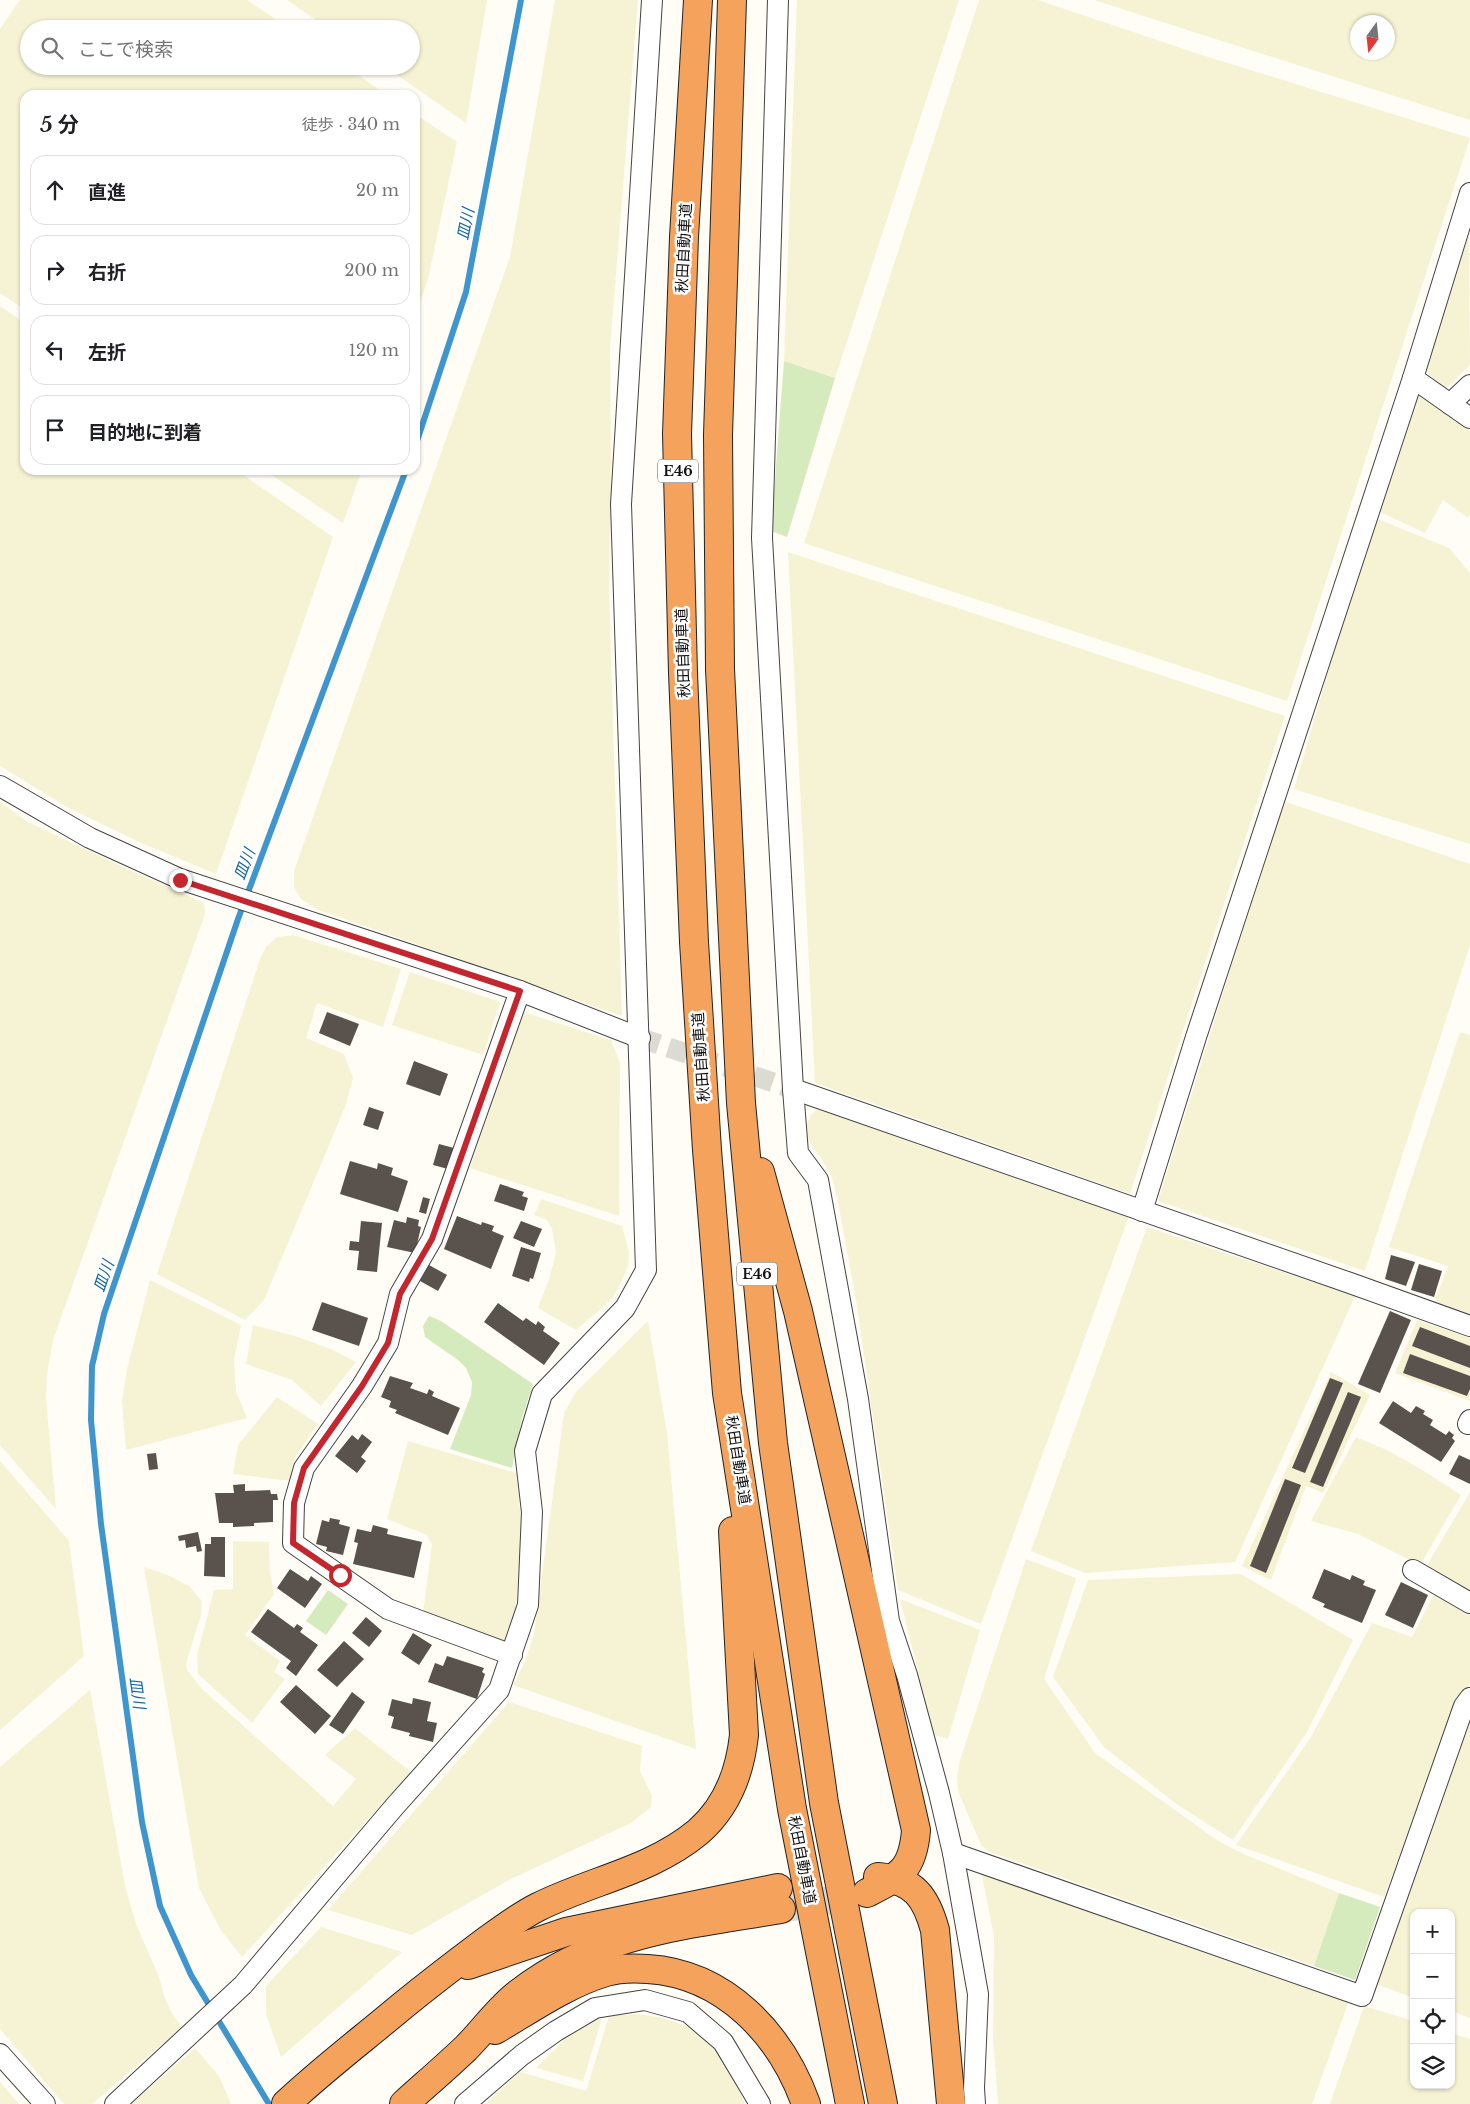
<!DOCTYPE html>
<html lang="ja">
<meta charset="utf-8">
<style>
body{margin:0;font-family:"Libre Baskerville","Noto Sans JP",serif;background:#f6f6f6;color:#202124}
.controls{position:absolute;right:15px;bottom:15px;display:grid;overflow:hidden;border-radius:10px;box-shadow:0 1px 4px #0004}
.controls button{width:45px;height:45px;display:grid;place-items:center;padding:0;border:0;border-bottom:1px solid #e0e0e0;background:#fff;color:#202124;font:25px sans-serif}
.compass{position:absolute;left:1350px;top:15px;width:45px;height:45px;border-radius:50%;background:#fff;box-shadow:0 1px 4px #0004;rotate:195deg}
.stop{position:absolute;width:15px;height:15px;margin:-11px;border:4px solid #c4262e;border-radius:50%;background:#fff}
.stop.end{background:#c4262e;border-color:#fff;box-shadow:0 1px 5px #0008}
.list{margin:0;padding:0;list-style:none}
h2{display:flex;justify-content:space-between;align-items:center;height:65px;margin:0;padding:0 20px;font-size:21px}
h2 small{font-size:16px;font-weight:400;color:#757577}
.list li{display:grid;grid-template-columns:32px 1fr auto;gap:15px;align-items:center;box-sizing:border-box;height:70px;margin:0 10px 10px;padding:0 10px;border:1px solid #e0e0e0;border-radius:15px}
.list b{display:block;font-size:19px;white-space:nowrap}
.list em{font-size:16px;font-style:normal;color:#757577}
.icon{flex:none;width:28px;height:28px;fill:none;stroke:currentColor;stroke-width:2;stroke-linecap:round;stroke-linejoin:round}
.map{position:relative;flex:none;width:1470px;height:2104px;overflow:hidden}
.search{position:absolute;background:#fff;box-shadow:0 1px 4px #0004;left:20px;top:20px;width:400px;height:55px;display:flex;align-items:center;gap:12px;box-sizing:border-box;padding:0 18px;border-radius:28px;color:#757577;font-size:19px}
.panel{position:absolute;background:#fff;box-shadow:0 1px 4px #0004;left:20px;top:90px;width:400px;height:385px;border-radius:15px}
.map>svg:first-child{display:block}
.farmland{fill:#f6f3d4;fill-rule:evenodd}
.green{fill:#d5ebbd}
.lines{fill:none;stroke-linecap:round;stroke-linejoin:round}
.stream{stroke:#3f96cf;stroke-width:6}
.building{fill:#5a524d}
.minor-tunnel{stroke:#dbdad3;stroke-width:20;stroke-dasharray:20 10;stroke-linecap:butt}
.highway-tunnel{stroke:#dbdad3;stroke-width:28;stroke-dasharray:28 14;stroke-linecap:butt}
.minor-casing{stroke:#444;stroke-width:22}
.highway-casing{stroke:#222;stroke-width:30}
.minor{stroke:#fff;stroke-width:20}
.highway{stroke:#f5a25d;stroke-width:28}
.route{stroke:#c4262e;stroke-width:6}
.labels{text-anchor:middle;stroke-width:5;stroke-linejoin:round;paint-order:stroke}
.shield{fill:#fff;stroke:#585858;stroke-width:1}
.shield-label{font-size:14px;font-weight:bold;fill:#111}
.street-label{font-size:15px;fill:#111;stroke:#fff}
.water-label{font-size:16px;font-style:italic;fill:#1768a6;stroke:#fff}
</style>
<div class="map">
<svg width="1470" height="2104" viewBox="0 0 1470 2104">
<rect width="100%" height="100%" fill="#fffdf5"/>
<g class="farmland">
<path d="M20,0H247L290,29H29V66H345L387,95H25V310L0,293V29Z"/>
<path d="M287,0H487L466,123L384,66H411V29H329Z"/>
<path d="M555,0H638L610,349L611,461L609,591L622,1016L316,909L300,898L294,887V871L510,257Z"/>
<path d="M797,0H959L835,378L784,361Z"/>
<path d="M979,0H1038L1202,55L1470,138L1287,701L804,543Z"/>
<path d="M1094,0H1470V120L1206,36ZM1388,22V52H1358V22Z"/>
<path d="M415,114L457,142L428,279L415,316Z"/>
<path d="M1469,232L1470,365L1445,389L1426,371Z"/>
<path d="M0,306L25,323V470H236L333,537L216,874L139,842L67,807L0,766Z"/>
<path d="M1416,394L1470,431V515L1468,518L1443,500L1425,533L1378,511Z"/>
<path d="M264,470H362L343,523Z"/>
<path d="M1373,517L1449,548L1470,573V844L1294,789Z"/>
<path d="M788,552L1285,716L1130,1194L815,1083Z"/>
<path d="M1283,801L1470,864V945L1365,1271L1158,1201Z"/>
<path d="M0,802L28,822L123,867L204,903L205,914L53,1340L47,1374L46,1399L56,1509L0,1445Z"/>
<path d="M293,935L401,969L383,1027L317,1003L306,1038L344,1054L353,1078L345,1107L264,1300L245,1320L157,1274L260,959L266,947L277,937Z"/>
<path d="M410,972L500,1002L483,1055L392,1025Z"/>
<path d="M523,1012L611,1040L620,1063L619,1216L470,1168Z"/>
<path d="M1460,1032L1470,1035V1314L1434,1303L1448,1266L1389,1247Z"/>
<path d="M817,1109L832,1113L916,1144L1129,1216L981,1624L898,1590L856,1300L837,1197L832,1178L823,1161L805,1136L806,1126L811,1115Z"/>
<path d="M541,1199L622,1226L629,1252L628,1266L621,1282L611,1300L576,1330L538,1308L549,1279L556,1253L552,1229L547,1220L534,1215Z"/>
<path d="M1147,1227L1355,1296L1235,1562L1085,1573L1031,1551Z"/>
<path d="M150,1280L241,1325L234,1360L236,1392L247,1418L126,1450L122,1401L127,1369Z"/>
<path d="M1417,1320L1470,1338V1401L1395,1373Z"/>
<path d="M648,1321L667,1433L696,1749L513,1685L524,1664L534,1634L564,1413L576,1392Z"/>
<path d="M253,1325L298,1337L331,1349L356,1362L321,1406L292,1380L246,1364Z"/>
<path d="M1331,1372L1370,1395L1323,1493L1306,1486L1271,1580L1242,1566Z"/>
<path d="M277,1397L318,1424L295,1457L290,1481L233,1474L238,1445Z"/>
<path d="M1356,1437L1387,1450L1424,1471L1461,1495L1420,1565L1358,1534L1311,1521Z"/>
<path d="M408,1441L516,1473L522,1527L516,1608L505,1641L423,1612L432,1545L427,1535L387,1519Z"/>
<path d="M0,1461L69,1541L84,1656L0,1730Z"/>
<path d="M1470,1492V1592L1426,1567Z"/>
<path d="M233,1541L269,1542L270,1573L274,1594L245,1635L280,1661L274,1672L285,1679L252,1723L198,1674L197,1656L214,1590L233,1589Z"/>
<path d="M1026,1559L1076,1578L1044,1679L1095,1753L1217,1840L1239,1852L1339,1893L1314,1966L990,1852L981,1845L958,1791L957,1777L960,1760Z"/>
<path d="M144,1567L170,1576L189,1586L202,1601L201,1615L186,1663L187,1670L201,1688L333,1806L356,1779L325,1755L355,1728L411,1772L242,1957L220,1929L199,1888Z"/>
<path d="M1241,1574L1353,1640L1307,1732L1233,1840L1179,1806L1104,1747L1053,1677L1088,1580Z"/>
<path d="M1435,1592L1470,1611V1683L1456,1703L1384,1897L1236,1845L1311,1737L1372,1623L1412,1637Z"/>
<path d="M900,1599L980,1630L948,1739L934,1735Z"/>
<path d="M90,1690L125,1886L136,1924L159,1977L164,1996L171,2012L182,2027L92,2104H64L0,2029V1767Z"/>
<path d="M509,1702L642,1746L640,1771L652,1796L651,1807L631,1823L511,1879L412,1935L328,1910Z"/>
<path d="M1470,1713V2018L1451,2011V1913H1414V1998L1373,1983Z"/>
<path d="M981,1870L1350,1998L1312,2104H998L993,2038L994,1937Z"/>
<path d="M321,1927L402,1952L281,2057L266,2014V1986Z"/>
<path d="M1364,2006L1414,2021V2085H1451V2033L1470,2039V2104H1330Z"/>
<path d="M637,2014L663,2018L697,2030L730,2065L745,2104H485L520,2072L586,2091L609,2016Z"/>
<path d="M602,2018L583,2081L536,2068L571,2033Z"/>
<path d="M195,2048L219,2076L231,2104H131Z"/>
<path d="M0,2082L19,2104H0Z"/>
</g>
<g class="green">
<path d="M784,361L835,378L787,537L771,531Z"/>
<path d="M429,1316L441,1321L533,1384L522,1418L512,1468L450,1449L471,1395L472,1382L466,1368L458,1360L425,1337L423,1326Z"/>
<path d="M328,1590L348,1604L326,1635L306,1621Z"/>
<path d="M1339,1893L1380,1907L1355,1980L1314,1966Z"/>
</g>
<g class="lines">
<g class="stream">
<path d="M415,447L466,292L521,0"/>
<path d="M269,2104L191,1975L160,1906L142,1822L101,1524L91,1420L92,1366L104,1314L238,919L406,470"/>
</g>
</g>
<g class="building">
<path d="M327,1012L359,1024L350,1046L319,1033Z"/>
<path d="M414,1061L448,1074L440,1096L406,1084Z"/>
<path d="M369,1107L384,1112L378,1130L363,1125Z"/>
<path d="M439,1144L454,1148L448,1169L433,1165Z"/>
<path d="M350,1161L377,1169L378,1163L393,1168L391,1175L408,1181L398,1212L340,1194Z"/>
<path d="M500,1184L524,1192L522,1196L528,1198L524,1211L494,1201Z"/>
<path d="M423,1197L430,1199L426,1214L419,1212Z"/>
<path d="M457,1216L481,1225L482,1222L494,1226L492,1231L504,1236L491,1269L444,1249Z"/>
<path d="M407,1217L419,1220L418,1226L421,1227L415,1253L387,1247L394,1220L406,1223Z"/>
<path d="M361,1221L382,1223L377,1272L357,1270L359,1251L349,1250L350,1241L359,1242Z"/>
<path d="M521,1221L542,1229L534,1247L513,1238Z"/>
<path d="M521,1247L541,1253L533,1279L530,1278L529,1282L512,1276Z"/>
<path d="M1391,1255L1415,1262L1406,1286L1385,1279Z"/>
<path d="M1419,1264L1442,1271L1434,1297L1411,1290Z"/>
<path d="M429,1265L447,1275L438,1291L420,1281Z"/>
<path d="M322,1302L368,1318L359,1346L312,1330Z"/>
<path d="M498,1303L523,1321L526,1318L536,1325L538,1321L545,1327L543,1331L560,1343L544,1365L484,1322Z"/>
<path d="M1390,1311L1411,1320L1380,1393L1358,1384Z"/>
<path d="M1420,1327L1470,1346V1368L1412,1346Z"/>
<path d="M1410,1354L1470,1376V1389L1467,1396L1403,1373Z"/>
<path d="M390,1376L413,1383L410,1388L427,1394L429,1389L434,1392L432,1396L460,1408L448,1435L395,1413L397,1410L389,1407L391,1401L381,1397Z"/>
<path d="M1330,1378L1343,1383L1305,1473L1292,1468Z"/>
<path d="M1348,1392L1361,1397L1323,1487L1310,1482Z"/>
<path d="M1393,1401L1411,1413L1416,1406L1425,1411L1423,1414L1433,1420L1430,1425L1446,1435L1449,1431L1454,1435L1452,1438L1455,1441L1441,1462L1379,1423Z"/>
<path d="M362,1434L372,1442L361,1457L366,1461L357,1473L335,1456L352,1435L358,1440Z"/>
<path d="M156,1453L158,1469L149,1470L147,1454Z"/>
<path d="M1459,1455L1470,1460V1484L1449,1474Z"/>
<path d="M1285,1479L1301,1485L1266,1573L1250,1566Z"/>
<path d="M245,1484V1491L270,1490L271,1494H277L278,1500H273V1522L254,1523V1526L233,1527V1523H219L215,1493H234L233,1485Z"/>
<path d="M330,1518L340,1520L339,1524L350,1527L343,1555L326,1551L327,1547L316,1544L322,1520L329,1522Z"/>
<path d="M373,1525L388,1529L387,1534L422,1542L414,1578L353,1564L358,1543L354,1542L357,1529L371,1532Z"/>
<path d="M198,1532L202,1551L197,1552L196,1546L186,1548L185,1540L179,1541L178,1536Z"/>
<path d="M211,1537H225V1577L204,1576L205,1544H211Z"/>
<path d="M290,1569L308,1581L311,1576L322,1584L305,1608L277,1588Z"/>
<path d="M1324,1569L1350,1580L1352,1575L1365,1581L1363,1585L1376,1590L1362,1623L1323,1607L1325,1604L1312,1598Z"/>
<path d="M1401,1582L1428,1595L1413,1628L1385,1615Z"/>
<path d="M268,1609L294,1628L297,1624L303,1628L300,1632L318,1645L296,1676L286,1668L291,1661L251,1632Z"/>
<path d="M366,1617L382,1631L369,1647L352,1633Z"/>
<path d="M413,1633L432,1645L419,1665L401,1653Z"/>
<path d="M344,1641L364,1659L337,1687L317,1670Z"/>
<path d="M447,1656L484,1668L482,1672L485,1674L477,1699L428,1682L435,1663L443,1666Z"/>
<path d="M296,1685L331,1716L315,1734L280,1702Z"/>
<path d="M352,1692L365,1702L343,1734L329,1725Z"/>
<path d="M413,1698L431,1702L427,1721L437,1723L433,1742L409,1736L410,1733L391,1728L394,1717L388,1715L392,1699L412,1704Z"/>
</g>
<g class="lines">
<path class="minor-tunnel" d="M640,1038L793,1089"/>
<path class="highway-tunnel" d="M781,1909L865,1894"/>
<defs>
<g id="minor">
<path d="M778,0L762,538L793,1089L798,1153L818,1180L858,1399L889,1621L907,1675L939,1793L953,1853L978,1994L974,2088L975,2104"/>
<path d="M1413,378L1470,418"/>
<path d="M1450,404L1470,385"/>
<path d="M0,786L90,838L180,879L520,991L640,1038"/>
<path d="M793,1089L1350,1283L1470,1326"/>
<path d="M1142,1211L1196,1037L1413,378L1470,193"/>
<path d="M1468,1424L1470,1420"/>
<path d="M1413,1570L1470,1603"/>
<path d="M512,1655L388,1609L293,1543L294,1503L304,1468L362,1386L388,1343L400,1294L432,1239L520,991"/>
<path d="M953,1853L1362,1996L1464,1706L1470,1698"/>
<path d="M0,2054L45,2104"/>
<path d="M115,2104L243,1985L395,1806L499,1690L528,1605L532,1512L525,1451L542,1394L625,1308L646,1270L621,504L652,0"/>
<path d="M465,2104L522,2055L556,2031L595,2008L645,2000L688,2012L723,2042L760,2104"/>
</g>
<g id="highway">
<path d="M698,0L684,237L677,434L683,673L694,942L707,1150L727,1393L792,1809L850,2104"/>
<path d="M732,0L718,435L720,669L741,1103L773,1443L824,1803L883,2104"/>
<path d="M760,1172L798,1311L916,1830C913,1870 900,1876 867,1893"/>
<path d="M878,1877C914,1880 926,1897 935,1930L951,2104"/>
<path d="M468,1965L566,1932L778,1888"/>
<path d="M495,2030C531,2009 566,1984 606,1972C619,1968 634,1968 648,1969C725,1974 781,2034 806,2104"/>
<path d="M286,2104C322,2070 363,2039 401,2007C428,1985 454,1965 482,1944C500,1931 518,1917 538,1907C592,1880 651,1871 698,1832C727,1807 740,1772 744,1735L733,1531"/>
<path d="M404,2104C425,2085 446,2067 466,2048C484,2030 499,2008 519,1993C598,1932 686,1925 781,1909"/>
</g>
</defs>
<use href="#minor" class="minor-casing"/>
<use href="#highway" class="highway-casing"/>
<use href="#minor" class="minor"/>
<use href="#highway" class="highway"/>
</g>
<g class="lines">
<path class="route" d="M180,880L520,991L432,1239L400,1294L388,1343L362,1386L304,1468L294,1503L293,1543L340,1575"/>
</g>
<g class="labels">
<g class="shield">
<rect x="658" y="459.5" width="40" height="23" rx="4"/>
<rect x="737" y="1262.5" width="40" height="23" rx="4"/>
</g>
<g class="shield-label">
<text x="678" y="476">E46</text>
<text x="757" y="1279">E46</text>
</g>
<g class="street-label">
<text transform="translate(684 248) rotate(-87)" y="5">秋田自動車道</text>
<text transform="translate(683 653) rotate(-92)" y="5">秋田自動車道</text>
<text transform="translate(701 1057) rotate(-94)" y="5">秋田自動車道</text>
<text transform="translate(738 1460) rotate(81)" y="5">秋田自動車道</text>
<text transform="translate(802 1860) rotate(79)" y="5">秋田自動車道</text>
</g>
<g class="water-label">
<text transform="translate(465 224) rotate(-79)" y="6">皿川</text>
<text transform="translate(244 864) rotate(-69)" y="6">皿川</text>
<text transform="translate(103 1276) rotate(-71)" y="6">皿川</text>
<text transform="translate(138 1693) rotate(82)" y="6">皿川</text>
</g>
</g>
</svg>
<div class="controls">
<button>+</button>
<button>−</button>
<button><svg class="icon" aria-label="locate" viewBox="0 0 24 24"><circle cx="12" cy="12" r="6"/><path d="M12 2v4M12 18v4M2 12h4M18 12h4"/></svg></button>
<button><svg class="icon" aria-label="layers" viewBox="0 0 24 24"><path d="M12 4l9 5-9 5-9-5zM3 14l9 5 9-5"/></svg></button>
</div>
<svg class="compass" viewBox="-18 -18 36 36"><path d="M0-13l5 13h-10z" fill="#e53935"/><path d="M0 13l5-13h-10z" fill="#757577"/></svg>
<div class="stop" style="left:340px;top:1575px"></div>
<div class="stop end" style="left:180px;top:880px"></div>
<div class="search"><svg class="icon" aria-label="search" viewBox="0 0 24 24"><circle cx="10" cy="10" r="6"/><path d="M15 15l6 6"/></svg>ここで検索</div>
<section class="panel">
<h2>5 分<small>徒歩 · 340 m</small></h2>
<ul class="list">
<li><svg class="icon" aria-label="ahead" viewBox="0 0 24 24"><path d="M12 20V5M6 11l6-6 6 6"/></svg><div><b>直進</b></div><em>20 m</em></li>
<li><svg class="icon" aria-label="right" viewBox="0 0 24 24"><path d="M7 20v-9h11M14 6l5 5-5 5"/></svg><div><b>右折</b></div><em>200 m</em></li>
<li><svg class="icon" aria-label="left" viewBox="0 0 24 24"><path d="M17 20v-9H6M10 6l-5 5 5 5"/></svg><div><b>左折</b></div><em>120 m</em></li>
<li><svg class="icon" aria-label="arrive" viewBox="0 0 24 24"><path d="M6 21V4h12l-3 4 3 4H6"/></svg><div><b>目的地に到着</b></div></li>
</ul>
</section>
</div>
